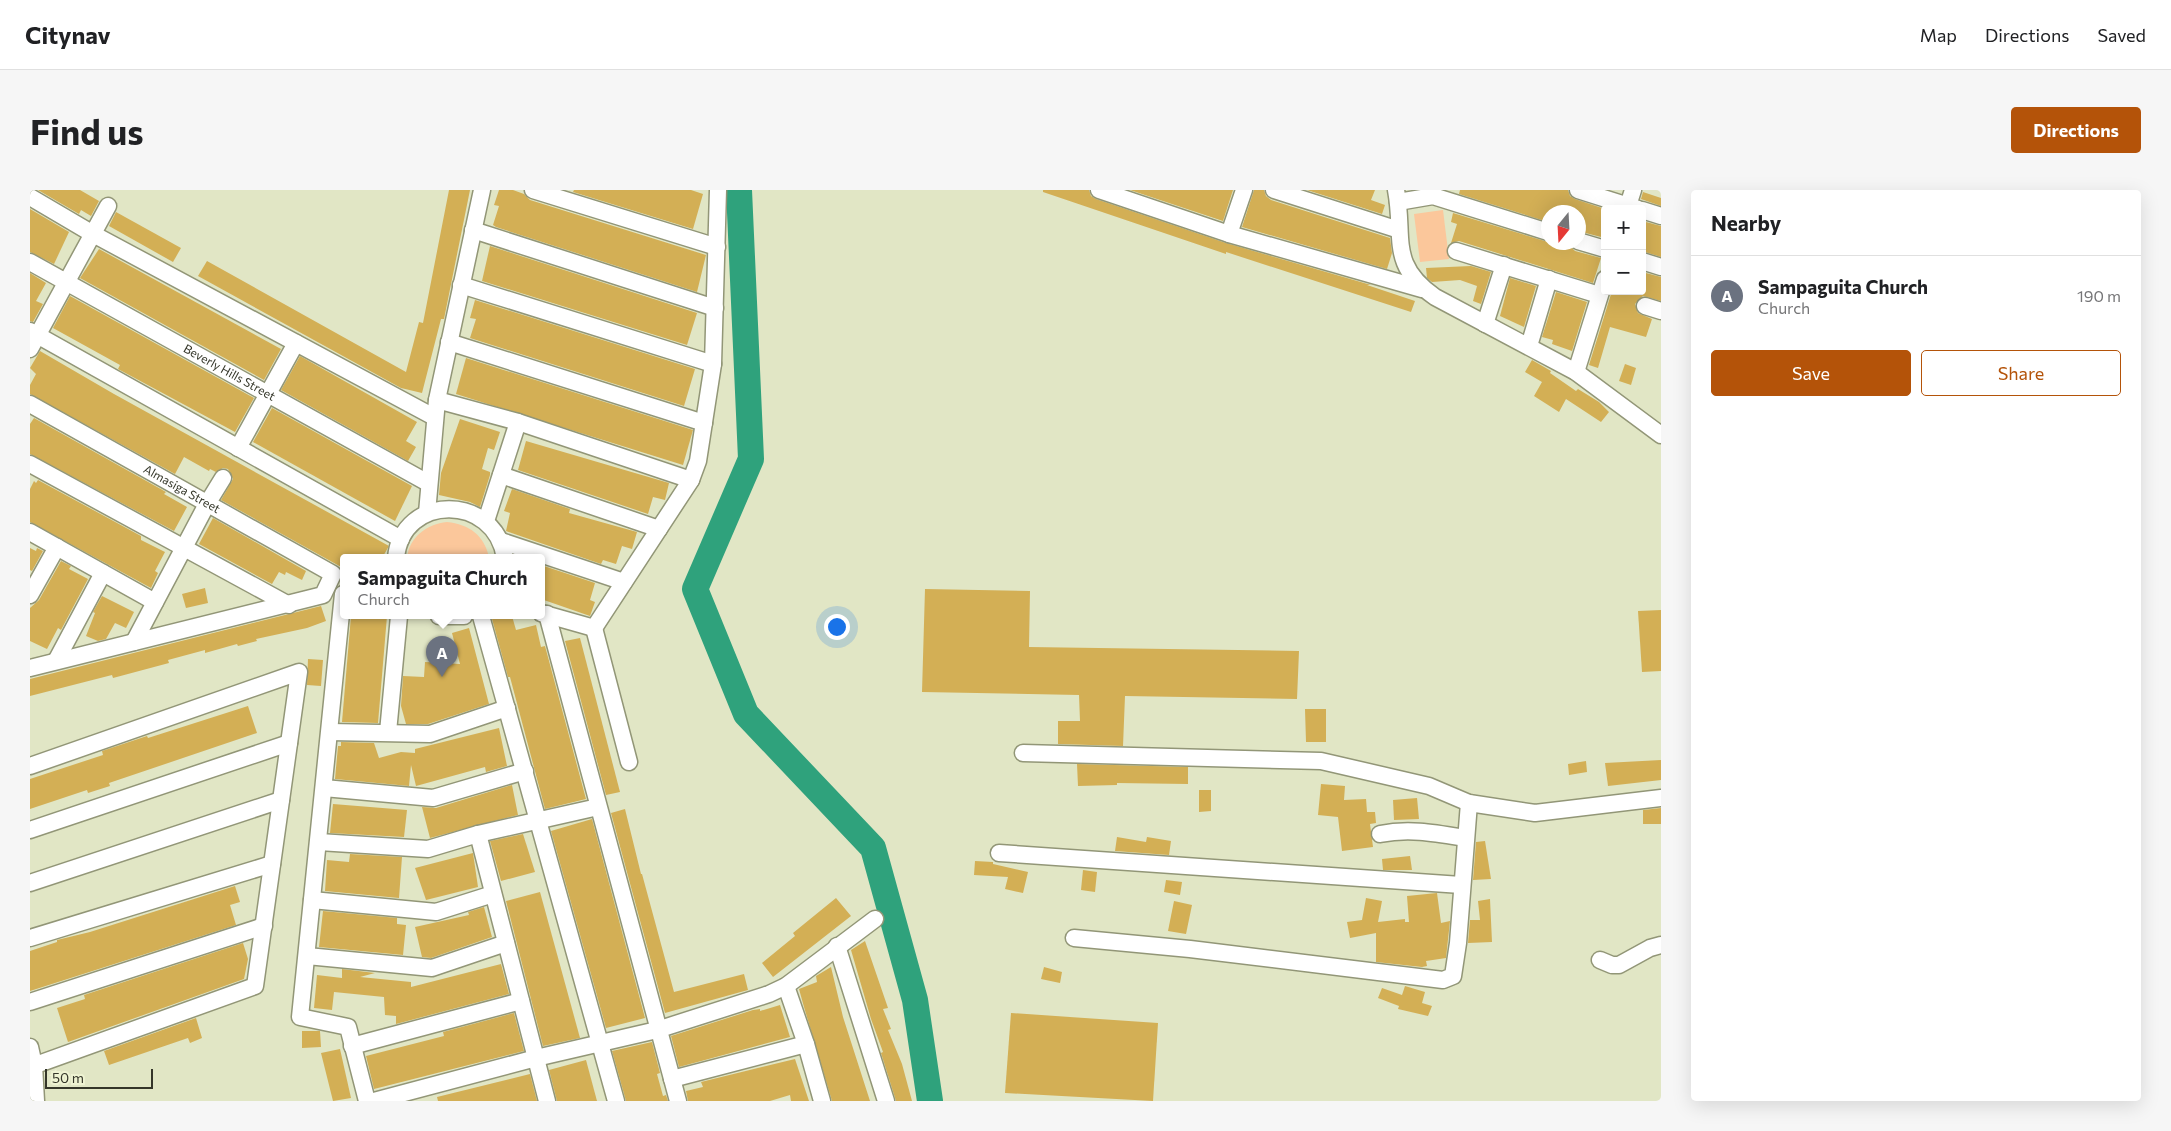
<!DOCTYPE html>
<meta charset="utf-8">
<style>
body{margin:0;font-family:Commissioner,sans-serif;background:#f6f6f6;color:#202124}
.controls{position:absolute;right:15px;top:15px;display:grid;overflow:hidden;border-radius:5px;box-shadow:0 5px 20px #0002}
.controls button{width:45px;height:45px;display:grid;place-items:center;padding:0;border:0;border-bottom:1px solid #e0e0e0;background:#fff;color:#202124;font:25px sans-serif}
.compass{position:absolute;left:1511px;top:15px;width:45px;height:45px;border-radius:50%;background:#fff;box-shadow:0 5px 20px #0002;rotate:198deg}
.scale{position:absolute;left:15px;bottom:12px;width:108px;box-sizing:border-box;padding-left:5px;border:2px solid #343629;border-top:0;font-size:14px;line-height:18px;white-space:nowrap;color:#343629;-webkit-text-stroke:4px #eef3d2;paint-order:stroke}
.you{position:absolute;left:806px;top:436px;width:18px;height:18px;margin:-12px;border:4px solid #fff;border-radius:50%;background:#1a73e8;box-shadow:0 0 0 8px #1a73e833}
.badge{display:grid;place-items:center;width:32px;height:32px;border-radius:50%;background:#b45309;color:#fff;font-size:16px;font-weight:700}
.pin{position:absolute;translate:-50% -41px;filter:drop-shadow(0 1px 2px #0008)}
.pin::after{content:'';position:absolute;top:26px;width:18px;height:15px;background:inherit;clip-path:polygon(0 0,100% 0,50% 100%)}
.popup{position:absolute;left:310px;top:364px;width:205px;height:65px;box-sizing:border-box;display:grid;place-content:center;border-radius:5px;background:#fff;filter:drop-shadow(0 1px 4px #0005);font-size:16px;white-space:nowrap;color:#757577}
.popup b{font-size:19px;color:#202124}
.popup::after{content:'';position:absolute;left:50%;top:100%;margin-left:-10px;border:10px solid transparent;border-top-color:#fff}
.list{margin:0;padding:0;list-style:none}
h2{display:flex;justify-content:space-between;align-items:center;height:65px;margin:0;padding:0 20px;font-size:21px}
h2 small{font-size:16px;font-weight:400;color:#757577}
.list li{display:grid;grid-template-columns:32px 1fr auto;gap:15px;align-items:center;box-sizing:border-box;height:80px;padding:0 20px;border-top:1px solid #e0e0e0}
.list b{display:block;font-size:19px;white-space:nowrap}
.list p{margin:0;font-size:16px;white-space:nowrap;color:#757577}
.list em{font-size:16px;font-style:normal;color:#757577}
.actions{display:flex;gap:10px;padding:15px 20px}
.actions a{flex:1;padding:11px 0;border:1px solid #b45309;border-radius:5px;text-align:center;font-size:18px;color:#b45309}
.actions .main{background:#b45309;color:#fff}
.map{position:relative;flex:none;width:1631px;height:911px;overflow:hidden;border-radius:5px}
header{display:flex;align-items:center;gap:30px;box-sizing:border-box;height:70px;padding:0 25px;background:#fff;border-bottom:1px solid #e0e0e0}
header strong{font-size:24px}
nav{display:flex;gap:28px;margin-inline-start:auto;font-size:18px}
.intro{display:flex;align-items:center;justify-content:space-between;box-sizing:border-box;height:120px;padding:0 30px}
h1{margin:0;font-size:35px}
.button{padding:12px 22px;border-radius:5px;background:#b45309;color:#fff;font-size:18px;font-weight:700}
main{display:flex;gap:30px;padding:0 30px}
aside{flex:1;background:#fff;border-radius:5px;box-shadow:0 5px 20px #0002}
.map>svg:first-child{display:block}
.green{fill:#fbc79b}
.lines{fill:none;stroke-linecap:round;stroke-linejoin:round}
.river{stroke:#2fa27c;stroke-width:26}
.building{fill:#d3af55}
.minor-casing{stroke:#929677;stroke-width:19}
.minor{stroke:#fff;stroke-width:16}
.labels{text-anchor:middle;stroke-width:4;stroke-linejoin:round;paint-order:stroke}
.street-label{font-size:12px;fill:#343629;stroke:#eef3d2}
</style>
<header>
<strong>Citynav</strong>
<nav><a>Map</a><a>Directions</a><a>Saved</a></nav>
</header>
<div class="intro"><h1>Find us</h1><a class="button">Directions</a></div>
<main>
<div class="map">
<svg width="1631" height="911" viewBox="0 0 1631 911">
<rect width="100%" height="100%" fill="#e1e6c5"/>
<g class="green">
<path d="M1413,20L1419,69L1390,72L1384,24Z"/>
<path d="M417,332C439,334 455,346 459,368H377C379,347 397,334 417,332Z"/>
</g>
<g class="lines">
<path class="river" d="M709,0L721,269L665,399L716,524L843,658L885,810L900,911"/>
</g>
<g class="building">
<path d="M8,0H50L69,11L61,26L51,20L49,24Z"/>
<path d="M419,0H440L414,129H411L392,203L371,198L168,86L177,71L376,182L389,132L393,133Z"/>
<path d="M469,0H483L494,4L500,10L676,65L667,102L466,37L463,35L469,16L464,15Z"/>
<path d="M544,0H661L673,4L663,39L543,2Z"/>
<path d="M1013,0H1059L1061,6L1066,9L1196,53L1341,95H1337L1385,111L1381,122L1196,62V64L1013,2Z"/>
<path d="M1100,0H1203L1193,31Z"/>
<path d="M1224,0H1234L1236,6L1241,10L1360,48L1362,63L1357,79L1212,37Z"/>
<path d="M1277,0H1345L1341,10L1355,15L1352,24Z"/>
<path d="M1430,0H1538L1540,6L1545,9L1575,19V48L1548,41V22H1518V32L1429,4Z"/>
<path d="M1613,2L1631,8V16L1611,9Z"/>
<path d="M0,19L39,42L24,74L0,62Z"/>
<path d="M86,22L151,58L143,72L79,36Z"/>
<path d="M1423,23L1518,52L1539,55L1545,61L1571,68L1563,93L1429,51L1421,53L1427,34L1421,32Z"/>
<path d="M1612,31L1631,36V67L1612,61Z"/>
<path d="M460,56L667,123L657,155L452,91Z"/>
<path d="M69,59L251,159L234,190L50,88Z"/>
<path d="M1441,76L1461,82L1451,114L1443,111L1447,96L1430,90L1402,92L1397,88L1396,78Z"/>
<path d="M1612,82L1631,87V111L1613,106L1605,114L1608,123L1622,129L1616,147L1580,137L1568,178L1559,175L1582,101H1612Z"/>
<path d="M0,83L16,93L6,111L13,114L3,132L0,131Z"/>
<path d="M1480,88L1506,96L1494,137L1470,126Z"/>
<path d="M1526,102L1557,112L1542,161L1522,154L1523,150L1512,147Z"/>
<path d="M40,106L224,208L205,242L88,179L90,175L23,138Z"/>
<path d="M445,110L665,179L654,216L440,148L446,129L440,128Z"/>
<path d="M10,161L84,204L359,356L352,368H313V378L191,310L203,289L198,279L193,278L186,282L180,279L179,281L154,267L145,284L0,204V195L6,184L0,178Z"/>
<path d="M270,166L387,232L376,251L386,257L378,271L251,200Z"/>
<path d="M436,168L663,240L653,275L426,204Z"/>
<path d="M1502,170L1521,181L1520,183L1546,201L1548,199L1569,212L1579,222L1571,232L1536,209L1529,222L1504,206L1512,192L1495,182Z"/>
<path d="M1595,174L1606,178L1601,195L1589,191Z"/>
<path d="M242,218L382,296L365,331L223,252Z"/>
<path d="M4,228L136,302L134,304L157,317L144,341L0,264V234Z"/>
<path d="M430,229L470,242L464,260L458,258L452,279L460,282V285L450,317L440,312L409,305L411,283Z"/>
<path d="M496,251L639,293L635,310L623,307L618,324L488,280Z"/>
<path d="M8,290L111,346V350L135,362L125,381L128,383L121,398L0,332V299L4,291L6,293Z"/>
<path d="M482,299L540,319L539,323L607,342L602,359L592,356L586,374L573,370L571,374L476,341L480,323L474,321Z"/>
<path d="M183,328L276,381L272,390L256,382L255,385L249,382L242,394L169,354Z"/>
<path d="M0,358L6,361L7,358L13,361L2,381L0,380Z"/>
<path d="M31,371L41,376L39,379L58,389L31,440L28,438L17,459L0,451V418L9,410Z"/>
<path d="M511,375L565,393L560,410L565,412L560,426L511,409Z"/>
<path d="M175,398L178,413L156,418L152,404Z"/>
<path d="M895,399L1000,401L999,457L1269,461L1267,509L1095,506L1093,556L1028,554V531H1050L1049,505L892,502Z"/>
<path d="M72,406L104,422L96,438L85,433L76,449L68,451L56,446L65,423L63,422Z"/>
<path d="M291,416L296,431L277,438L226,449L227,451L208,456L207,454L175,463V460L138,470L139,473L83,488L82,485L0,506V489Z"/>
<path d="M1631,420V481L1612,482L1608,421Z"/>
<path d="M321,426H357L348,533L312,532Z"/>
<path d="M474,426H482L486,440L506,435L511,457L515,456L556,609L515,619L480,487H478L462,429Z"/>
<path d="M439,438L459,514L398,534H376L371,516L373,486L394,487L395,472L430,474L422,443Z"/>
<path d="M550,448L590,602L576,605L535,451Z"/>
<path d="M278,469L293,470L291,496L277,495Z"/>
<path d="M218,516L227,543L79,593L80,596L58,603L57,600L0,619V589L73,565L72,561L117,546L118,548Z"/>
<path d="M1275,519H1296V552H1276Z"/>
<path d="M469,538L477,576L456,582L455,577L386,596L381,575L379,596L305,589L308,556H311V552L344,553L349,568L371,562L385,563V559Z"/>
<path d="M1631,570V590L1578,596L1575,573Z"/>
<path d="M1556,571L1557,582L1539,585L1538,574Z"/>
<path d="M1047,574L1158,577V594L1087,593V595L1048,596Z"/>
<path d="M1291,594L1315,596L1314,610L1336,609L1337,622H1345L1346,633L1340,634L1343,657L1312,661L1308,627L1288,625Z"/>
<path d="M482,595L488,625L400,648L392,617L406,618Z"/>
<path d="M1169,600H1181V621L1169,622Z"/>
<path d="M1387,608L1389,629L1364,630L1363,610Z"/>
<path d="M303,614L377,620L374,647L300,643Z"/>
<path d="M1631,618V634H1613V620Z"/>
<path d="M595,619L611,684H612L644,802L714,784L718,800L635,823L581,623Z"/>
<path d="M562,629L615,828L576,838L521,641Z"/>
<path d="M493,644L505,682L471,691L460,651Z"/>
<path d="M1087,647L1116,652L1117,647L1141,651L1139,665L1085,661Z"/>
<path d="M1455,651L1461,689L1443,690L1446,652Z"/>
<path d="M443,663L448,697L396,710L385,678Z"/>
<path d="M320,664L372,667L369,708L295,701L297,670L319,672Z"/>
<path d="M1380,666L1382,680H1353L1352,669Z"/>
<path d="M945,671L963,672V674L998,682L993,703L975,699L978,687L944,685Z"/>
<path d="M1053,680L1067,682L1065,702L1051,700Z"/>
<path d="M1136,690L1152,692L1150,705L1134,702Z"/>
<path d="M205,696L210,712L200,715L206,735L0,801V761L27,752V750L60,742Z"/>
<path d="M510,702L550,848L513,856L476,711Z"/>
<path d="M1407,703L1411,733L1420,731L1416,768L1396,771L1397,776L1392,777L1346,772V743L1320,748L1317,732L1332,730L1336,708L1352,711L1348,732L1375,729V732H1379L1377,706Z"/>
<path d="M806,708L821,726L743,787L732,773L765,746L763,743Z"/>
<path d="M1460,709L1462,752L1438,753L1440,730H1450L1448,711Z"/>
<path d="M1144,711L1162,715L1156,744L1138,741Z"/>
<path d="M454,717L462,747L401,768L392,767L385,737L439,725L438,722Z"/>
<path d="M293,721L367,728V734L376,735L373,765L289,757Z"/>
<path d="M835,751L858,818L853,819L861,839L858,840L872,874L882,911H866L851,863L853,862L841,829L821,760Z"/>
<path d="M213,753L218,769L214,789L38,852L27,818L55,809L54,805Z"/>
<path d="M471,774L479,804L366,834V826L355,825L354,807L304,802L302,820L284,818L287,785L312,788V779L345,783L330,787L381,792V797Z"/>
<path d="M801,777L813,827L840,911H802L774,817L769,799L787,792L786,786Z"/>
<path d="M1014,777L1032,782L1030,793L1011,789Z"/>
<path d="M1375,796L1395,802L1392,813L1402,816L1398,826L1368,819L1369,816L1348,808L1352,798L1372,805Z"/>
<path d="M750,815L760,847L649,877L641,846L723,820L730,819V821Z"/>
<path d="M484,823L494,861L344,899L336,866L414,846L413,842Z"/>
<path d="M981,823L1128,833L1123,911L975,903Z"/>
<path d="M166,828L172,848L160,853L158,848L79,875L74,861Z"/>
<path d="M272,841H290L291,857L272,858Z"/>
<path d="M622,852L630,883L627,884L633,906L636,905L638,911H596L582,861Z"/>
<path d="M310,859L321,908L303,911L291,863Z"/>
<path d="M765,869L779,911H761L760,905L740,911H658L656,901L673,897L671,892Z"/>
<path d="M556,870L567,911H527L519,880Z"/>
<path d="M500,884L507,911H408L407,907Z"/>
</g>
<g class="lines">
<defs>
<g id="minor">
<path d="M503,0L687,57"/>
<path d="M1069,0L1199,44L1392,99"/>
<path d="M1244,0L1369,40"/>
<path d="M1366,0C1375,48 1358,74 1405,107L1546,182L1631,245"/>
<path d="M1548,0L1608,19"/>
<path d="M0,7L63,44L404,227"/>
<path d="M1368,12L1403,6L1518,42"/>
<path d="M1597,19L1603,0"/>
<path d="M1612,20L1631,26"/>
<path d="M443,40L685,118"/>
<path d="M1199,44L1214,0"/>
<path d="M1548,51L1575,59"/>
<path d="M1426,61L1569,105"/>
<path d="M1612,71L1631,77"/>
<path id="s1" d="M0,72L398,293"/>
<path d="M431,95L683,174"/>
<path d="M1615,116L1631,121"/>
<path d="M1455,134L1474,75"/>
<path d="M0,141L371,349"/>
<path d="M419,152L674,233"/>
<path d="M1499,156L1519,89"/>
<path d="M0,159L78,16"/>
<path d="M1546,182L1575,89"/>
<path d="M407,210L488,232L661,290"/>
<path id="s2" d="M0,214L303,384L293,405L0,478"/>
<path d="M208,258L266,153"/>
<path d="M0,274L259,415"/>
<path d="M471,285L629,339"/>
<path d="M397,323L407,210L452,0"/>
<path d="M456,331L488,232"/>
<path d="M0,342L125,412"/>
<path d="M471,351L594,392"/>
<path d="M366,368C372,303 465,303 475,368"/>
<path d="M313,404L270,827L318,837L337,911"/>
<path d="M0,405L27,357"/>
<path d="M511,423L564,438L661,290L668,271L683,174L688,0"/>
<path d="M517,424L648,911"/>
<path d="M409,426H434"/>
<path d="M451,426L586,911"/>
<path d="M564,438L599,572"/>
<path d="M104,452L177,314L193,288"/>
<path d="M26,471L73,383"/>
<path d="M300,542L400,544L477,518"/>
<path d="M358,542L369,426"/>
<path d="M993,563L1291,571L1399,596L1439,613L1505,623L1631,608"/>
<path d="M0,576L269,482L225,796L0,877"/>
<path d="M294,598L403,608L495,581"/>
<path d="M0,640L259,553"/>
<path d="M448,644L517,911"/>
<path d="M1350,644C1379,638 1405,643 1435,648"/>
<path d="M289,652L398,659L448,644L568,617"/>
<path d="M969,663L1431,695"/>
<path d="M0,693L251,610"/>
<path d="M282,710L406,722L463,704"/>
<path d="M0,748L242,674"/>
<path d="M1044,748L1160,759L1413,790L1423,786L1428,753L1439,613"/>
<path d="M807,756L856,911"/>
<path d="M277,766L402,778L476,753"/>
<path d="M1570,770L1582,775H1589L1620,758L1631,755"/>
<path d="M756,796L776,854L792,911"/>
<path d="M0,812L234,736"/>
<path d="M322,856L491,811"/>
<path d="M0,857L4,875L6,911"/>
<path d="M642,889L776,854"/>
<path d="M344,911L506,868L627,840L739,804L756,796L845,729"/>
</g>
</defs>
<use href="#minor" class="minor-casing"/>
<use href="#minor" class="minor"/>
</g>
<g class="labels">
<g class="street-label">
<text dy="4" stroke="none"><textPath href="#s1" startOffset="228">Beverly Hills Street</textPath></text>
<text dy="4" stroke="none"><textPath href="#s2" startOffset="174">Almasiga Street</textPath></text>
</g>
</g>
</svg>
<div class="controls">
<button>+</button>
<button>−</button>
</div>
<svg class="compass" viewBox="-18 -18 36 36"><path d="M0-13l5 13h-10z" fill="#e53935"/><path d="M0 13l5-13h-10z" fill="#757577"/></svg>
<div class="scale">50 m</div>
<div class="you"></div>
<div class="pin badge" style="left:412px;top:487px;background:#6b7280">A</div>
<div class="popup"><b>Sampaguita Church</b>Church</div>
</div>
<aside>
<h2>Nearby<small></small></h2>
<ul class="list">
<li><span class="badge" style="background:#6b7280">A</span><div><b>Sampaguita Church</b><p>Church</p></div><em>190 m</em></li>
</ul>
<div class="actions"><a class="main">Save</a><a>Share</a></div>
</aside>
</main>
